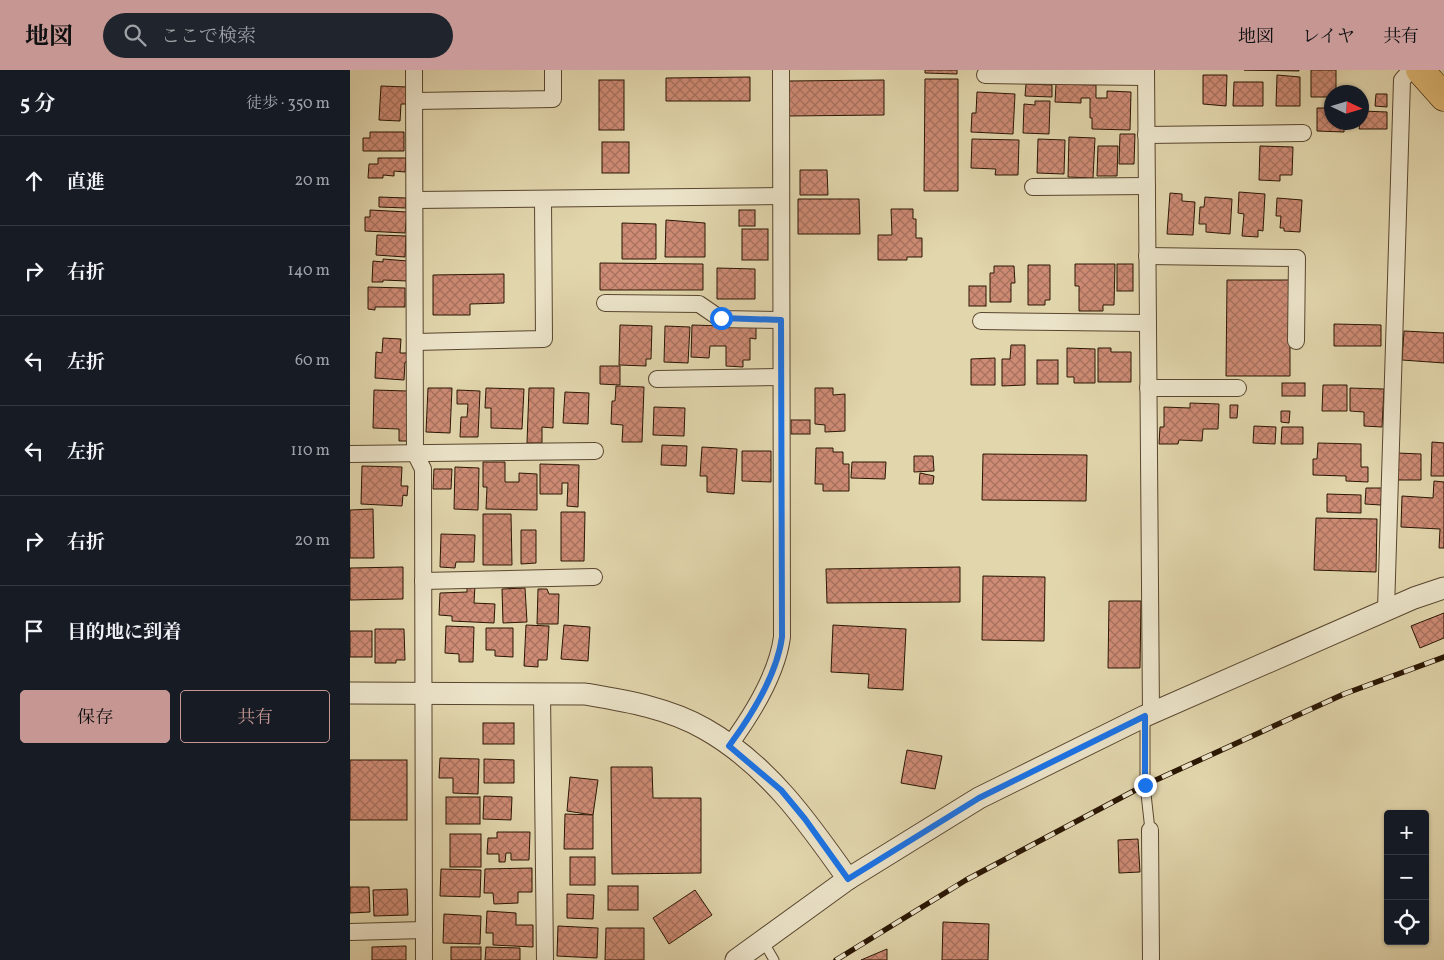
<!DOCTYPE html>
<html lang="ja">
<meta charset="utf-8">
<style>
body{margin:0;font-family:Vollkorn,"Noto Serif JP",serif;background:#20242c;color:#f1f3f6}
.controls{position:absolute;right:15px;bottom:15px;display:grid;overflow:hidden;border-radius:5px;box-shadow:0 1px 4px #0004}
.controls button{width:45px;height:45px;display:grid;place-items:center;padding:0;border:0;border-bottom:1px solid #363941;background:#171b24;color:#f1f3f6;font:25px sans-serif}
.compass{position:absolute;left:974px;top:15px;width:45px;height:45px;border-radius:50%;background:#171b24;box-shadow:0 1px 4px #0004;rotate:94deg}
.stop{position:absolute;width:15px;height:15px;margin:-11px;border:4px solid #1a73e8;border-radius:50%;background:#fff}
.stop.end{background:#1a73e8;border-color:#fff;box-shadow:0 1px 5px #0008}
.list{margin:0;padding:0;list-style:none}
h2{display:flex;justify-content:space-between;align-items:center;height:65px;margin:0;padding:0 20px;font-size:21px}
h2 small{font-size:16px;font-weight:400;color:#9ea1a6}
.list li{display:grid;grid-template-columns:32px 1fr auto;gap:15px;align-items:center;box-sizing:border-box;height:90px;padding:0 20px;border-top:1px solid #363941}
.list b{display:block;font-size:19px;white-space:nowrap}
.list em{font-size:16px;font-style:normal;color:#9ea1a6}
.actions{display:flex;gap:10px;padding:15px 20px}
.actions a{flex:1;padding:11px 0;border:1px solid #c59692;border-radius:5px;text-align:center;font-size:18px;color:#c59692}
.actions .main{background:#c59692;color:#111}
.icon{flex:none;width:28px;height:28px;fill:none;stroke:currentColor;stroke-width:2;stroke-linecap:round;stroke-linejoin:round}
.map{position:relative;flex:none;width:1094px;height:890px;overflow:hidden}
header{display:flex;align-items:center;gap:30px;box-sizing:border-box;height:70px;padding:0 25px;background:#c59692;color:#111}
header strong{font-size:24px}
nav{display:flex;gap:28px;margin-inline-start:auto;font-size:18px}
.search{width:350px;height:45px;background:#20242c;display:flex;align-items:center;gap:12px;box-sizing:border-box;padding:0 18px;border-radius:28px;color:#9ea1a6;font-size:19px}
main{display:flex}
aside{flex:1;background:#171b24}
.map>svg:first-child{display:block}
.building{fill:url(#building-cross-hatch);stroke:#2a1603}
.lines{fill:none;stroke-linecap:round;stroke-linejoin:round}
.service-casing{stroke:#58462e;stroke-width:11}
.minor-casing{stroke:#58462e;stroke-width:18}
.tertiary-casing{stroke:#58462e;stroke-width:23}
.trunk-casing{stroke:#2a1603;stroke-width:29}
.service{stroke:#ece4ca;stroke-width:9}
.minor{stroke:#ece4ca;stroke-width:16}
.tertiary{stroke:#ece4ca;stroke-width:21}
.trunk{stroke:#e1bb76;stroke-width:28}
.rail-casing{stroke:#2a1603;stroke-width:5.5}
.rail{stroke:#ece4ca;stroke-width:4;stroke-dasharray:11;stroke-linecap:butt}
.route{stroke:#1a73e8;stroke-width:6}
</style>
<header>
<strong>地図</strong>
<div class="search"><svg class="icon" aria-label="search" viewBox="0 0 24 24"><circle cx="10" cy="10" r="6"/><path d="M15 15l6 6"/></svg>ここで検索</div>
<nav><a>地図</a><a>レイヤ</a><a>共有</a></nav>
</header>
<main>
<aside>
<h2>5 分<small>徒歩 · 350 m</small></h2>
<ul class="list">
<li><svg class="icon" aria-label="ahead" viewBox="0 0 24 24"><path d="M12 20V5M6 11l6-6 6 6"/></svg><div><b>直進</b></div><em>20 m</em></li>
<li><svg class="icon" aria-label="right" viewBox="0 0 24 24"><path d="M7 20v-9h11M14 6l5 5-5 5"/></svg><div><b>右折</b></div><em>140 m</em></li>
<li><svg class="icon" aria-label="left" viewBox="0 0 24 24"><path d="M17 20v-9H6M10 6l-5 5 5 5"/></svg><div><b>左折</b></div><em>60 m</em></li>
<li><svg class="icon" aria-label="left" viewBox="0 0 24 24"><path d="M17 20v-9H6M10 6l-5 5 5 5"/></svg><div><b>左折</b></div><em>110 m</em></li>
<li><svg class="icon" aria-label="right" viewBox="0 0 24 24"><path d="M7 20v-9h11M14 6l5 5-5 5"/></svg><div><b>右折</b></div><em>20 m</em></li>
<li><svg class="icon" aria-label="arrive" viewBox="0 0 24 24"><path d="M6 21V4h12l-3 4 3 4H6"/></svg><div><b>目的地に到着</b></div></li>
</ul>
<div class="actions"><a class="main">保存</a><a>共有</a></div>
</aside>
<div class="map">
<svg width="1094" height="890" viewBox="0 0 1094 890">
<defs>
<pattern id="building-cross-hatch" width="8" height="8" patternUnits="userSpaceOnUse" patternTransform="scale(1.25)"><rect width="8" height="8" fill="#ce8b75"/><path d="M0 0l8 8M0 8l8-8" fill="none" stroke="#a7715e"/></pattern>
</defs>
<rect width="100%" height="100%" fill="#e2d6ad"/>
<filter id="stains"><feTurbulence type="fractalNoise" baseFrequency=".004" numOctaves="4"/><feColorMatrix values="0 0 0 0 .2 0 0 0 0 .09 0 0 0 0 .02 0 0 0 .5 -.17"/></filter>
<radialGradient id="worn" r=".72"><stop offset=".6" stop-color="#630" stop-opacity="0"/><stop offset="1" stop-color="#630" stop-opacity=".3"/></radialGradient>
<g class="building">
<path d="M575,0H607V4L575,3Z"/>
<path d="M894,0H949V1Z"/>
<path d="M961,0H986V22H982V27H961Z"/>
<path d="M853,5H877L876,36L853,34Z"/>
<path d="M927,5L950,7V36H926Z"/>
<path d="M400,7V31H316V8Z"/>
<path d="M575,9H608V121H574Z"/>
<rect x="249" y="10" width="25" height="50"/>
<path d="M534,10V45L439,46V11Z"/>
<path d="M884,12H913V36H883Z"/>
<path d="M676,14L702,15V27L675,26Z"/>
<path d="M706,14L746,15V28H757V21L781,22L780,60L742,59V48H740V28H731V33L705,32Z"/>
<path d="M31,16L57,17L56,34H51L50,51L29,50Z"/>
<path d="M627,22L665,24L663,64L621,62L622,43H626Z"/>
<path d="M1026,24H1037V37L1025,36Z"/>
<path d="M685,31H700L699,64L673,63L674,34L685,35Z"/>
<path d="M967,38H982V52H994V62L967,61Z"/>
<path d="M1012,41L1037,42V59H1009Z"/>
<path d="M20,62H54V81H13V68H20Z"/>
<path d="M770,64H785L784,94H769Z"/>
<path d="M719,67L745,68L743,108L718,107Z"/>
<path d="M622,69L669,70L668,105H645L646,99L621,98Z"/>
<path d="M688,69L715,70L714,104L687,103Z"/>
<rect x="252" y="72" width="27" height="31"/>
<path d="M748,76H768L767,106H747Z"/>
<path d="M910,76L943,77L942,105H930V111L909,110Z"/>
<path d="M28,88H56L55,102L44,101V106L33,105V108H18L19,94H28Z"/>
<path d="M450,100H477L478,125H450Z"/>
<path d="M889,122L915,124L913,161L908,160V167L892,166L894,144L888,143Z"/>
<path d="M820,123L832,124V131L845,132L843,165L817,164Z"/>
<path d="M29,127L56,128V138L29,137Z"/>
<path d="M855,127L882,129L880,164L856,162V154H849L850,137H854Z"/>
<path d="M927,128L952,130L950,162L934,161V158H930L931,146H926Z"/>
<path d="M448,129H509L510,164H448Z"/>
<path d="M541,139H563V149H566V168H572V187H557V190H528V165H542Z"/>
<path d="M20,140L57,142L55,163L15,161V147H20Z"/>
<rect x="389" y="140" width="16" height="16"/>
<path d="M316,150L355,153V187H315Z"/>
<path d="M272,153L306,154V189H272Z"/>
<rect x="392" y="159" width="26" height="31"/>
<path d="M27,165L56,166L55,187L26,185Z"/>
<path d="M33,189L58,191L57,211L33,210V212H22L23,191L33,192Z"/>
<path d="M250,193L353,194V220H250Z"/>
<path d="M725,194H765L764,235H753V241H729V216H725Z"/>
<rect x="767" y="194" width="16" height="27"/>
<path d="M678,195H700V230H695V235H678Z"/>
<path d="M644,196H664L665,213H661V232H640V203H644Z"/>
<path d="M367,198L405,199V229H367Z"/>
<path d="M154,204V233L120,234V245H83V205Z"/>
<path d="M877,210H940V306H876Z"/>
<rect x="619" y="216" width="17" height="20"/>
<path d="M18,217L55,218V237H25V240L18,239Z"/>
<path d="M984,254L1031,255V276H984Z"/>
<path d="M270,255L302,256L301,289H296V296L269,295Z"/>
<path d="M342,255L406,257V269L400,268V290H393V297L376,296V276H360L359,288L341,287Z"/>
<path d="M315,256L340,257L338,293L314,292Z"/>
<path d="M1054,261L1094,263V293L1052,290Z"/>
<path d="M33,268L51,269L50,283H59V292H55L54,310L25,308L26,282L32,283Z"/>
<path d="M661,275H675V315L652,316V289H660Z"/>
<path d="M717,278L745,279V313H724V307H717Z"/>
<path d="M748,278H761V282H781V312H748Z"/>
<path d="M645,288V315H621V289Z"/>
<rect x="687" y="290" width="21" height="24"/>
<path d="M250,296H270V315L250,314Z"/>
<rect x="932" y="313" width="23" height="13"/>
<path d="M973,315H997V341H972Z"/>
<path d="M266,316L294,317L292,372H272L273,355L261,354L262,331H265Z"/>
<path d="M78,318H102L100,363L76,362Z"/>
<path d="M136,318L174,319L172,359L141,358V338H135Z"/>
<path d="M179,318H204L203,358L192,357V373H177Z"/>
<path d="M465,318H483V325L495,324V361L475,362V355L465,354Z"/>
<path d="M1000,318L1034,319L1032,357L1014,356V342L1000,341Z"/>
<path d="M24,320L57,321L58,371H49V359L23,358Z"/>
<path d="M107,320L130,321L128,367H110L111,347H117L118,334H107Z"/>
<path d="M215,322L239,323L238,354L213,353Z"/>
<path d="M840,333L869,334L868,359H853L852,371L829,370L828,374H809L810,357H814V337L840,338Z"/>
<path d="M880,335H888L887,348H880Z"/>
<path d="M304,337L335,338L334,366L303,365Z"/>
<path d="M931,341H940L939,353L931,352Z"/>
<rect x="441" y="350" width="19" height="14"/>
<path d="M904,356L926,357L925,374L903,373Z"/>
<path d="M932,357H953V374H931Z"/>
<path d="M1082,372L1094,373V406H1081Z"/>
<path d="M968,373L1011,374V397H1018V412L996,411V406L963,405V389H967Z"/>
<path d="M312,375L337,376L336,396L311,395Z"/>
<path d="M352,377L387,379L384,424L357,422V406H350Z"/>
<path d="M466,378H483V382H493V394H499V421H473V414H465Z"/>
<path d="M392,381H421V412L392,411Z"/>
<path d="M1047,383L1071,384V410H1047Z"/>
<path d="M633,384L737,385L736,431L632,430Z"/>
<path d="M564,386H583L584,401L564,402Z"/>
<path d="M133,392H155V412H169V403L187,404V440L136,439L137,417H133Z"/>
<path d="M502,392H536L535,409L501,408Z"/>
<path d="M190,394L229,395L228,437L217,436L218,413H212V424H190Z"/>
<path d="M12,396L52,397L51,416H58L57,426L53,425L52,436L11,434Z"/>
<path d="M105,397L129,398L128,440L104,439Z"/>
<path d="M84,399H102L101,419H83Z"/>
<path d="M570,403L584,406L583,414H569Z"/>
<path d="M1084,411L1094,412V478H1089L1090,459L1051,457L1052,426L1083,428Z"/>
<path d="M1016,418H1032L1031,435L1015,434Z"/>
<path d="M977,424L1011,425V443L977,442Z"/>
<path d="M23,439L24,488H0V440Z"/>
<path d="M211,442H235L234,491H211Z"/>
<path d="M133,444H161L162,495H133Z"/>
<path d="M966,448L1027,449L1026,502L964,500Z"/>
<path d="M171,460H186V493L171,494Z"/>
<path d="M91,464L125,465L124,492H106L105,498L90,497Z"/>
<path d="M53,497V529L0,530V498Z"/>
<path d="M610,497V532L477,533L476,499Z"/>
<path d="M633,506L695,507L694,571L632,570Z"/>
<path d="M117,515H125L124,533L145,534L144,553L102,551V546L89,545L90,523L117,522Z"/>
<path d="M175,518L177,552L153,553L152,519Z"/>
<path d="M188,519H197L199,524H209L208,554H187Z"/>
<path d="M759,531H791L790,598H758Z"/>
<path d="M1094,543V568L1070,578L1061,556Z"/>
<path d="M176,555L199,556L197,590H188V597L174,596Z"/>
<path d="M214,555L240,557L238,591L211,589Z"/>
<path d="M483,555L556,559L553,620L518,618L519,604L481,602Z"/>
<path d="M96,556L124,557L123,592H109V584L95,583Z"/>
<path d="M136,558H163V587L145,586V580H136Z"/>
<path d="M25,559H54L55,590H46V593H25Z"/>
<rect x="0" y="561" width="22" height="26"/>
<rect x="133" y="653" width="31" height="21"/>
<path d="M557,680L592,686L585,719L551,713Z"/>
<path d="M90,688L129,689L128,724L103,723V708H89Z"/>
<path d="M134,689L164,690V713H134Z"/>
<rect x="0" y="690" width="57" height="60"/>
<path d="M261,697H302L303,728H351V803L262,804Z"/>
<path d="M220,707L248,710L243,745L217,741Z"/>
<path d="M134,726L162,727L161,750L133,749Z"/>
<rect x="96" y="727" width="34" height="27"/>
<path d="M215,744L243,745V779H214Z"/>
<path d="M147,762H180L179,790H161V783H156L155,792H149V784H137L138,768H147Z"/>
<rect x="100" y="764" width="31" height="33"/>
<path d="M788,769L790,802L769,803L768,770Z"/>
<rect x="220" y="787" width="25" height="28"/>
<path d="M182,798V822H168V833L144,834L143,823H134L135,799Z"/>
<path d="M91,799L131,800L130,827L90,826Z"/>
<rect x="258" y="816" width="30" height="24"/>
<path d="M0,817H19L20,842L0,843Z"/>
<path d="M57,819L58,845L24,846L23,820Z"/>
<path d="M345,820L362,845L319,874L303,848Z"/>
<path d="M217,824L244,825L243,849L217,848Z"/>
<path d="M137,841L166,843V855H183V877L143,875V863H136Z"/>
<path d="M94,844L131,846L130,874L93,873Z"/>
<path d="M593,852L639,854L638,890H592Z"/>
<path d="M208,856L248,858L247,888L207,886Z"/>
<path d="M256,858H294V890H255Z"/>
<path d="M56,876V890H22V877Z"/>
<rect x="101" y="877" width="30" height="13"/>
<path d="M136,877L170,878V890H135Z"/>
<path d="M537,879V890H511Z"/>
</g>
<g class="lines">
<defs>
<g id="service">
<path d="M795,647V715L800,760"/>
<path d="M413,871L424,890"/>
</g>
<g id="minor">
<path d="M64,0L65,383L73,399L74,890"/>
<path d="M796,0L801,644"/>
<path d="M635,5L796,7"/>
<path d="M64,31L203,29V0"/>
<path d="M796,65L953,63"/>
<path d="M683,117L797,116"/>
<path d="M65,130L431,126"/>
<path d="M797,186L947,188L946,271"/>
<path d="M255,233L349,234L371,249L431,250"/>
<path d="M631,251L798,253"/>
<path d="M65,272L194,269L193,129"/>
<path d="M307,309L431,307"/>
<path d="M798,318H888"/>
<path d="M0,384L245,381"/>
<path d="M73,511L244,507"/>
<path d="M1036,540L1052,10L1061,0"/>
<path d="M192,622L195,890"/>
<path d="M379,676C401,646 427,604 432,567L431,0"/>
<path d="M800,760L801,890"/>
<path d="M0,862L74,860"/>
</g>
<g id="tertiary">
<path d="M0,623L235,624C276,631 319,638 355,659C417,694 458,752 498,809"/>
<path d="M386,890L498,809L629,728L795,646L1064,528L1094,518"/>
</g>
<path id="trunk" d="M1070,0L1094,27"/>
</defs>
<use href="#service" class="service-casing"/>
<use href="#minor" class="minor-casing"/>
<use href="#tertiary" class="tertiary-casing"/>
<use href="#trunk" class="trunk-casing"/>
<use href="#service" class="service"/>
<use href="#minor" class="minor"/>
<use href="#tertiary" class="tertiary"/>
<use href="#trunk" class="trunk"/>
<defs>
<path id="rail" d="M486,890L616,810L795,715L994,624L1094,587"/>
</defs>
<use href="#rail" class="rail-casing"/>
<use href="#rail" class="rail"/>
</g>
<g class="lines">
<path class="route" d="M371,248L431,250L432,567C427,604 401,646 379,676L431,720L455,749L498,809L629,728L795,646V715"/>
</g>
<rect width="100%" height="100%" filter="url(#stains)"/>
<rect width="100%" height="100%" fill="url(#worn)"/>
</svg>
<div class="controls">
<button>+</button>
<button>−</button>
<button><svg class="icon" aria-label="locate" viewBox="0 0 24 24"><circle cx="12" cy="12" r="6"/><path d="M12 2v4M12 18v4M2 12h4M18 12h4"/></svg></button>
</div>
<svg class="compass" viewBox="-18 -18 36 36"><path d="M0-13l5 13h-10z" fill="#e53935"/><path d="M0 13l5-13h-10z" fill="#9ea1a6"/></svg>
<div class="stop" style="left:371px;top:248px"></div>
<div class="stop end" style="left:795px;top:715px"></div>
</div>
</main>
